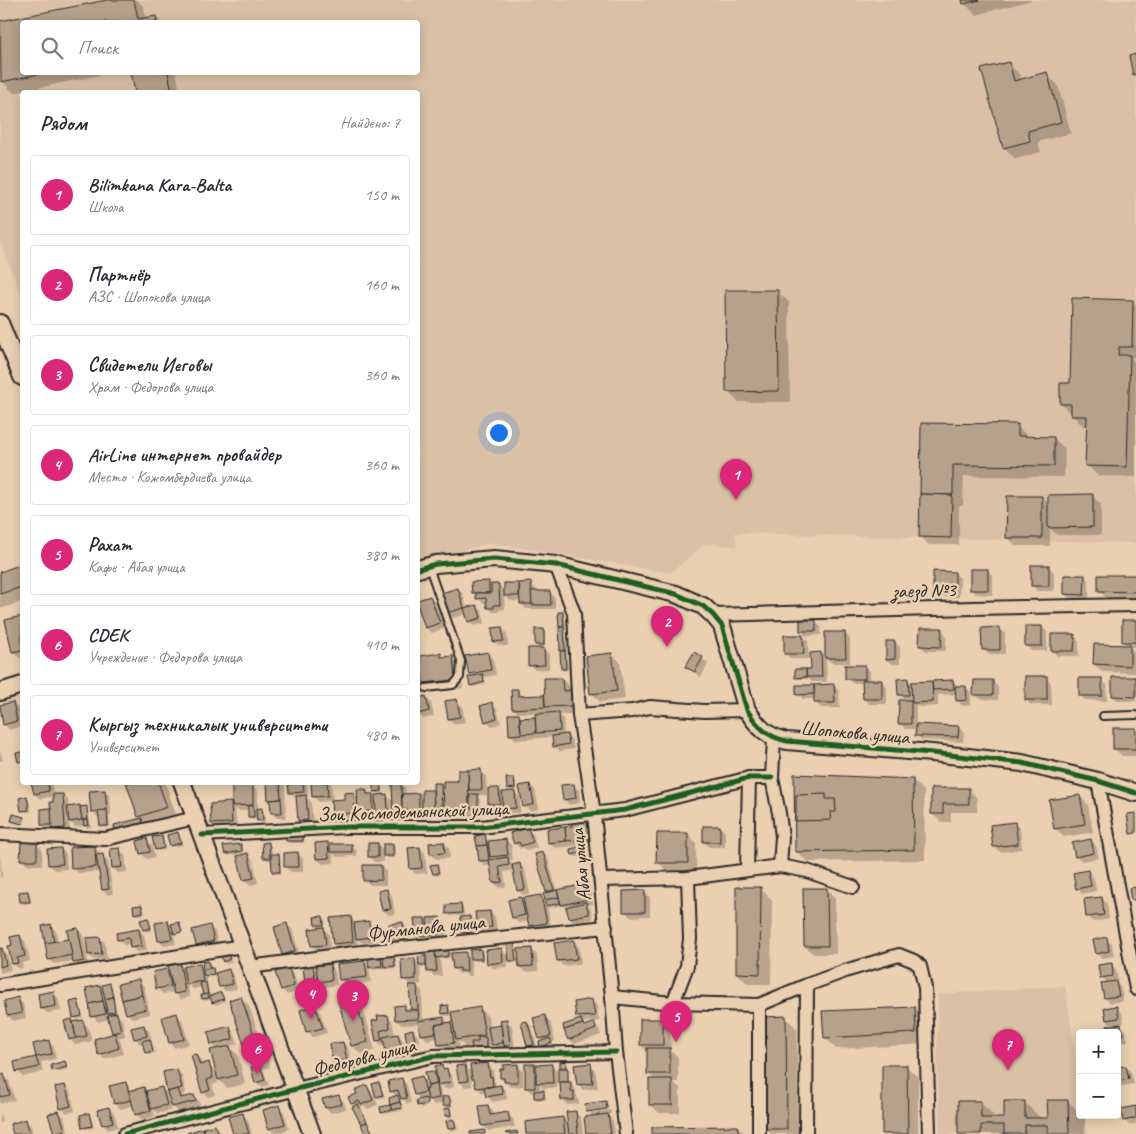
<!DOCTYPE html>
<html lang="ru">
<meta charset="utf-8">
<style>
body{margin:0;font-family:Caveat,sans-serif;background:#f7f7f7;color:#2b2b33}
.controls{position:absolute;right:15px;bottom:15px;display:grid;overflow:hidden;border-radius:5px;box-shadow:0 2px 12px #0003}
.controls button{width:45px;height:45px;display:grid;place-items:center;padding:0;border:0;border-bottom:1px solid #e1e1e2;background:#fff;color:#2b2b33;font:25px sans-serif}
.you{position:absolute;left:498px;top:432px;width:18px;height:18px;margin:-12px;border:4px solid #fff;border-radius:50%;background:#1a73e8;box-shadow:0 0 0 8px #1a73e833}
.badge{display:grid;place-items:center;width:32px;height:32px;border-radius:50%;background:#db2777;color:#fff;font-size:16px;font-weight:700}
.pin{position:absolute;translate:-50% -41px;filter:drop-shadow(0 1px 2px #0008)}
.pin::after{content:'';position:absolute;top:26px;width:18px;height:15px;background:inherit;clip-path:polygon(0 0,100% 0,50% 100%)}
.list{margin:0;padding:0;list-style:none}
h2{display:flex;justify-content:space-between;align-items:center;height:65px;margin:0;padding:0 20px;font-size:21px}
h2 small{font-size:16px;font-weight:400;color:#7c7c81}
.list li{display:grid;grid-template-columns:32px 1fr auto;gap:15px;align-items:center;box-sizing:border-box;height:80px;margin:0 10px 10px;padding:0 10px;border:1px solid #e1e1e2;border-radius:5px}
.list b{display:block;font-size:19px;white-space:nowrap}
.list p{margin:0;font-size:16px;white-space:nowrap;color:#7c7c81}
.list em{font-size:16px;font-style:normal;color:#7c7c81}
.icon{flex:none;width:28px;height:28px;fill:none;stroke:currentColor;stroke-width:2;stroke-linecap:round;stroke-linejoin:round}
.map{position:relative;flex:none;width:1136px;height:1134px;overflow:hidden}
.search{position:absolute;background:#fff;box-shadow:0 2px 12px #0003;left:20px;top:20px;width:400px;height:55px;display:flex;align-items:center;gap:12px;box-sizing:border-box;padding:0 18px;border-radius:5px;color:#7c7c81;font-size:19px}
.panel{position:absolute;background:#fff;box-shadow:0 2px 12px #0003;left:20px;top:90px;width:400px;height:695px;border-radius:5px}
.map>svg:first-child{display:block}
.built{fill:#dac1a6;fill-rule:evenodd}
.shadow{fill:#0003}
.building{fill:#b5a18c;stroke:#2b2b2b}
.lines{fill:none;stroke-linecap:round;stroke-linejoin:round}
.service-casing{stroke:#2b2b2b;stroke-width:10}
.minor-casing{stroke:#2b2b2b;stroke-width:16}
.tertiary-casing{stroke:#2b2b2b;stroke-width:20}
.service{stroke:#eacfb1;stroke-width:6}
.minor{stroke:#eacfb1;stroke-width:12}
.tertiary{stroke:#eacfb1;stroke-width:16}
.cycleway-casing{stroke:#eacfb1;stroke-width:8}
.cycleway{stroke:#1b5e20;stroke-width:5}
.labels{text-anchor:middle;stroke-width:5;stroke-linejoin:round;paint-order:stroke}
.street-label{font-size:20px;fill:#2b2b2b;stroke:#eacfb1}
</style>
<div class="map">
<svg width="1136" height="1134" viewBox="0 0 1136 1134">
<rect width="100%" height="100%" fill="#eacfb1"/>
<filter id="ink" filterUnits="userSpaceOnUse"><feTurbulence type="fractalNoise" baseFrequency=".02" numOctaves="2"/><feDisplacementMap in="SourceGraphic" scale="10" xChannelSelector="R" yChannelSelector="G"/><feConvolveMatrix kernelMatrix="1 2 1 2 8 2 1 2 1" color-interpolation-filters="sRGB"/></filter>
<g filter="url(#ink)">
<g class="built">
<path d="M0,0H1136V543L735,533L737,546L705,544L670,573L490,543L418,561V92H22V297L0,243ZM22,22H418V72H22Z"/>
<path d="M1065,986L1080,1084V1115H1085L1088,1134H940L937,1056L938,994Z"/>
</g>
<g class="shadow">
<path d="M113,0H137L144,7L146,19L156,17L161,22H22V72H114L14,93L2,81L0,70V23Z"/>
<path d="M964,0H1032L976,15L965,4Z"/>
<path d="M1008,63L1020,75L1021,80L1046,74L1058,85L1071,133L1038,142L1041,152L1015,159L1004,147Z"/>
<path d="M133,72H176L180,92H137Z"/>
<path d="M777,291L789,302L790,402H738L727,391Z"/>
<path d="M1133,301L1136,305V358L1131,357L1136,363V477L1098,476L1087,465L1088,427L1083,426L1061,404L1071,384Z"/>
<path d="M922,424L1017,426L1029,438H1054L1065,449L1064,477L964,476L963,506H959V545H929L921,537Z"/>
<path d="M1092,496L1101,504V535H1057L1050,528V546H1016L1008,538L1042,497L1049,504Z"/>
<path d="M22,566V602L0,609V573Z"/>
<path d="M1049,567L1054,572V591H1037L1032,585Z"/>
<path d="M988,570L993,576V595L976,594L971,589Z"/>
<path d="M954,573L960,578L959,597H939L934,591Z"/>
<path d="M1084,576L1089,581V599H1070L1065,594Z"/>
<path d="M1136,577V599H1108L1099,591Z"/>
<path d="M488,582L492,586L498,585L505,592V584H531L536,589V593L550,592L555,598V609H526L521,603V601H510L504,595L505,609L499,610V612H493L488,607V603H483L473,593Z"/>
<path d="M457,589L463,594L467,609L477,606L482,611L485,623L474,626L469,621L467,614L453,618L448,613Z"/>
<path d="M430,597L435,602L445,628L432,633L426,628L418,603V601Z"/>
<path d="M563,613L565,616L568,670L564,671L562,668Z"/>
<path d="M22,617V660L13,652L6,621Z"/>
<path d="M1136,621V647H1130L1136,653V673L1102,672L1094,664L1128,646L1123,641Z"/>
<path d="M815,622L821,627V635L806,636L801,630Z"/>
<path d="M1042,627L1047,632V651H1031L1026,645Z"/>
<path d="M502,628L507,634L508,646H499L494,641Z"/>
<path d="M941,629L946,635V651H926L921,646Z"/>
<path d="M1000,629L1005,634V654H988L983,649Z"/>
<path d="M543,631L545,633V647H541L549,654V669L535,670L530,665L540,649L536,645Z"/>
<path d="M845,633L850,639V663H832L826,658Z"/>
<path d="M1074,635L1079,641V656H1057L1052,650Z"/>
<path d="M803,636L808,641L809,659H791L786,654Z"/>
<path d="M895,642L900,647V664H892L887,659Z"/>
<path d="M487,653L493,659L496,675L484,677L486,684L473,687L471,685L473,677L470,674Z"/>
<path d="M821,653L826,659L827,682H812L809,679H798L796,677L812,670Z"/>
<path d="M612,654L620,662L625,699L600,702L592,693Z"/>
<path d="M694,654L702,658L708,664L701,677L687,667Z"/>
<path d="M440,655L443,658L452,657L460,665L463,688L432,691L424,683Z"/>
<path d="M865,666L870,671V681H881L887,687V704H869L864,699V683H852L847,678Z"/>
<path d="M1046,678L1051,683L1052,705H1031L1026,700Z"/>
<path d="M1136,678V701H1119L1113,696Z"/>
<path d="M562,679L570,687V692L579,700V713L559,715L563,719L564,735H567L572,740L574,749L560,751L555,746L553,737L516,740L510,734L519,715L523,719L537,718L536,713H518L513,708L518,690L523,697L544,696L546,698Z"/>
<path d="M908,680L911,683L953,681L958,686L965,687L971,692V705L962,706L957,700V694L938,695V706L919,707L916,704V725L958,727L964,732L963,742L922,740L917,735V729H905L900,723L906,701L899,694Z"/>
<path d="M1102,680L1107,685V701L1085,700L1080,695Z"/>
<path d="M992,681L998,687V700L980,699L975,694Z"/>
<path d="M834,685L839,691L840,708H821L816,703L815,699H803L798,694Z"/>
<path d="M425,697L431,703L434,716L423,719L418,714V699Z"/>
<path d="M457,701L462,706L465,722L454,724L449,719Z"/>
<path d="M12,703L18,708L22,726L9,730L4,724L0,706Z"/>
<path d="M491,704L497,709L501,723L492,726L486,721Z"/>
<path d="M1136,729V756H1122L1114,748Z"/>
<path d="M0,750L3,761H0Z"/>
<path d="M459,771H481L486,776L487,795H477L480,798V810H477V817H453L447,811V814L429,815L424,810V814L399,815L393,808V816L382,817L378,813V816L364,817L360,812V817L339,819L333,814L332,801L319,802L313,796L312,782H331L333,801L346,800L353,793L358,798L366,790L376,800L387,796L394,802L401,784L406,789V795L418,794L423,799V792L435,791L441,784L445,788L459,782Z"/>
<path d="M514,779L516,782V790H512L520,797V813H510L505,809H495L490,804L499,789L503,793L513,792L508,788Z"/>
<path d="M913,780L924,791L925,860L808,862L796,851Z"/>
<path d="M32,782H51L54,796L63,795L68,800L69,808L86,807L88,810L91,827L87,828L85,826L75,827L69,821L70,833L58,834L54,830H48L43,824L55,804L54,796L40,799L35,794Z"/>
<path d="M127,782H165L177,818L150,828L115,826L142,820L139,816Z"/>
<path d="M268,782H282L285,785L286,818H277L272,813V802L269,799Z"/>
<path d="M289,782H307L308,797H306L311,802L313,825L304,826L299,820L297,798L290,793Z"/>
<path d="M381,785L383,788V793H377L375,791Z"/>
<path d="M530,785L535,790L539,809L530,811L525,806Z"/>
<path d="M573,785L579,790L580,803L569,805L564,799Z"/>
<path d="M252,786L258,791V810H262L264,812L265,822L260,823L258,819H251L249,817V810L239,811L235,807L237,828L218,829L213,824L230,803L233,807V787Z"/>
<path d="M932,789H969L977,798V812H951V822H941L932,814Z"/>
<path d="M104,791L110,796L111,815L109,816L110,827L103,828L101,826L100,817H98L93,812Z"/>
<path d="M1080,796L1088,805L1093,832L1064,837L1055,828Z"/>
<path d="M27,798L29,800L31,812H24L22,810Z"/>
<path d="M23,818L25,820L24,825L15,823L12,821Z"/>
<path d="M587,821L592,827L594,844L555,848L549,842Z"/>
<path d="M1014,823L1020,829L1022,849L1000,852L994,847Z"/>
<path d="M720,827L725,832V847H709L704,842Z"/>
<path d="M527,829L533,834L537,848L527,851L523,847L520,849L515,843Z"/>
<path d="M178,833L183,845L174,847L171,845Z"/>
<path d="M688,834L696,843V871L666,870L658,862Z"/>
<path d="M302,835L304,838V843H289L287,841Z"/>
<path d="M485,836L488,842L506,840L511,845L513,860H509L513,866L520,864L525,870L530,894L523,895L518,890L514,870L504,872L506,887L500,888L494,883L491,865L485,866L480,861Z"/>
<path d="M161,837L163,839L165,850L158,851L156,849Z"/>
<path d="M147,840L152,845L155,857L147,859L141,853Z"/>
<path d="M1091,840L1096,846L1099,858L1082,861L1076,856Z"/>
<path d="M444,843L449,848L450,858L436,859L431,854Z"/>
<path d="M36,844L42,849V865H27L21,860Z"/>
<path d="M268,844L271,846L272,855H278L280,857L281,874H276L274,872L273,860H267L265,858Z"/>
<path d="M327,844L331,848L351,845L357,851V856L337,857L333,853L334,863L323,864L317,859Z"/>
<path d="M378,844L384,851L393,845L395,847V858H387L383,854V862H374L369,856Z"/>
<path d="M241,845L243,847L244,853L228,856L226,853Z"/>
<path d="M94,847L99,852L100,856H103L108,861L113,894L108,895L103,890L100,872L78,873L73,868Z"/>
<path d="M583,847L587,854L576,857L573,855Z"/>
<path d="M420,848L425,853L427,873L416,874L411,869Z"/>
<path d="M61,849L66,854L67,869L55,870L49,865Z"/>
<path d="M120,850L125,855L127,872L118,873L113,868Z"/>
<path d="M298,853L303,859V872H291L286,867Z"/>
<path d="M543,853L548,858L557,892L585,885L590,890L593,904L587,905L591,909L593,919L575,923L570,918L568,910L562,905L549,908L547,905L551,928L535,931L530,926L529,921L518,923L513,917L521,899L525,903L540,896L546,902L549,894L547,891Z"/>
<path d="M0,855L2,877L0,878Z"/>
<path d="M247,855L253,860L258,883L250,885L245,880Z"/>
<path d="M436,865L440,875L436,876L434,874Z"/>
<path d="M380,866L386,871V885H370L365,880Z"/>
<path d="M1088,871L1093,876L1096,891L1082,894L1077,888Z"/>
<path d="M760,888L772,900L771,984H748L737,973Z"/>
<path d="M827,889L835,898L836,954H813L805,946Z"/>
<path d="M387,891L392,896L395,914L389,915L383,910Z"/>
<path d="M644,892L650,897V916L630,917L625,911Z"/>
<path d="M28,893L30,895L31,903L24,904L22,902Z"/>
<path d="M1102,898L1107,904L1109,919L1093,922L1088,916Z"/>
<path d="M142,906L144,909L145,914L138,915L136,913Z"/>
<path d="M461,906L463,908L464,915L450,916L448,913Z"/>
<path d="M490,912L495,917L497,932L483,933L478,928Z"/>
<path d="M322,917L325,919V927H322L329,934L330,950L317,951L312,946L320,929L316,925Z"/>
<path d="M351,917L356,924L368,923L374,928L375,942L362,943L357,939L358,947L339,949L334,943Z"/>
<path d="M439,918L445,923L446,939L435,940L431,935V940H422L417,935L424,919L429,923Z"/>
<path d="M470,918L475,923L476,937H468L462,932Z"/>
<path d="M148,919L152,930L146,932L144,929Z"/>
<path d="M168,922L174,928L179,923L182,931L174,933L176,944L164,946L159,941Z"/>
<path d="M402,923L408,928L410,945L398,947L393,942Z"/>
<path d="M286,924L292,929L300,956L289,959L283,954Z"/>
<path d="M50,926L56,931L58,942L70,940L78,929L83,935L89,966L80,967L74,961L54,964L49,959Z"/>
<path d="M210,927L215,932L219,946L203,950L197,945Z"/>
<path d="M139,930L144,935L147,951L137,952L131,947V944L124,945L119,940L118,934Z"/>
<path d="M20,936L25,941L30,961L22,963L23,968L19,969L13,964L9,947L13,946Z"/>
<path d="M100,938L105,943L107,959L94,960L89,955Z"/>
<path d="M1106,939L1112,944L1114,956L1102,958L1097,953Z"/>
<path d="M574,942L579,947L581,964L563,966L558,961Z"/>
<path d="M514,945L516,947L517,959L532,950L537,955L538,971L525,972L520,967V962L512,963L508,958V967L493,968L488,963L502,950L509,957Z"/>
<path d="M2,949L7,954L11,970L0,973V950Z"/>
<path d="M447,951L450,953V958L440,959L442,976H434L428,971V967H422L420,965L425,958L435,952L436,954Z"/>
<path d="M481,951L483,953V961H474L471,959Z"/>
<path d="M227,954L232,962L226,964L224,961Z"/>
<path d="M465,954L471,959L472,976H467L464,973L459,974L454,968Z"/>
<path d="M394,957L396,959L397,968L388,969L384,965V968L373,970L370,967L381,958L385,963Z"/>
<path d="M415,960L420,965L421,984H415L422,991L423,1021L443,1018L455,1028L453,1015L445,1016L443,1013L447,1006L450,1008V1013L480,1008L488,1017L490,1028L502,1026L506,1020L512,1026L515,1050H498L492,1043L488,1044V1049L475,1050L473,1046L465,1047L458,1040L459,1048L444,1050L439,1045L438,1038L427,1040L422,1034L420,1024L402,1025L396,1020L404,1006L409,1011H412L411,985L403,979Z"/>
<path d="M208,962L215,974L229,971L234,976L237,989L225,991L220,986L217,975L206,978L210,997L221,994L225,1001L216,1005L212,999L205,1001L203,999L204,996L203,987L193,989L187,983L190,997L180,999L175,992L163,994L158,989L167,970L171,975L179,965L185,971L199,964L205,970Z"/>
<path d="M364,962L369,967L371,982L346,985L341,980L339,965Z"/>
<path d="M1111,964L1116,969L1118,981H1115L1121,988L1123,1001L1110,1003L1105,997L1108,984L1102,977Z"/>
<path d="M330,966L335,971L337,985L324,987L319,982L320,985L312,986L306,981L312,967L318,972Z"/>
<path d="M288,970L294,975L299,991L287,995L282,989Z"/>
<path d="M138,980L144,986L150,1014L132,1018L127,1013Z"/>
<path d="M109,984L112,987L117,1015L122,1019L125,1036L118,1038L120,1040L124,1054L104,1059L99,1054L115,1034L113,1032L110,1019L98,1022L93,1016L100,986L104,991Z"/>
<path d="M53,993L58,998L61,1011L47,1013L41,1008Z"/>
<path d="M354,997L362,1005L375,1050L361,1054L352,1046Z"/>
<path d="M241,998L249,1006L270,1067L263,1069L269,1085L262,1087L256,1082V1067L251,1062Z"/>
<path d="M18,999L23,1004L26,1018L13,1021L8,1015Z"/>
<path d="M591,1001L597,1006L599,1021L583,1022L585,1027L593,1024L599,1029L601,1035L574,1044L569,1039L581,1020L577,1017Z"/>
<path d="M77,1002L80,1004L83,1018L77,1019L74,1017Z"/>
<path d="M315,1006L320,1012L327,1033L313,1037L308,1032Z"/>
<path d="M914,1008L925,1019L927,1044L836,1049L825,1037Z"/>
<path d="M1117,1008L1122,1013L1124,1023L1119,1024L1126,1030L1128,1041L1117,1043V1033L1107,1020L1106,1009Z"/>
<path d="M176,1014L182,1020L189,1044L175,1048L170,1043Z"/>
<path d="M387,1016L392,1021L395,1035H398L403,1040L407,1055L393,1058L388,1053L386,1045L382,1046L377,1040L373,1022Z"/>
<path d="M545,1016L550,1022L555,1041L552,1042L553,1045L543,1048L541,1046L543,1042L540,1038Z"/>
<path d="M786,1018L797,1029L798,1134H772L767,1129Z"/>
<path d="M72,1020L75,1023L83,1022L88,1027L92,1041L75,1045L70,1039Z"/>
<path d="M662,1020L670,1028L671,1051L678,1057V1082H673L680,1088V1113H659L651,1105L655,1080L649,1074L648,1052L641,1045Z"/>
<path d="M527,1022L532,1027L538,1050L534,1051L528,1045Z"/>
<path d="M144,1026L149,1031L155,1053L149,1055L143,1043L140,1044L135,1038Z"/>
<path d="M229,1027L234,1033L238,1044L229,1046L238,1055L245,1084L227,1088L216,1077L218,1083L212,1085L215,1095L208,1097L203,1092L196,1055L201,1060L203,1065L208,1064L213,1069L215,1075L217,1074L218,1050L212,1044Z"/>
<path d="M413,1031L418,1036L421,1053L415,1054L409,1049Z"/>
<path d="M48,1042L54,1047L56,1059L41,1062L43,1072L23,1077L18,1071L16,1063L38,1058L35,1045Z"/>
<path d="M343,1043L348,1048L352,1065L340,1068L334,1062Z"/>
<path d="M65,1063L68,1069L56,1072L53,1070Z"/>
<path d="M566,1063L568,1065L569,1083L575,1088L579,1104L567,1105L562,1099Z"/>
<path d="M488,1064L493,1070L494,1080L497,1087L501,1086L506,1091L507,1099L493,1102L487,1096V1092L482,1093L477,1087L476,1081L471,1076L472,1086L465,1087L460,1082L465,1066L473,1074Z"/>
<path d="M518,1065L523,1071V1086L510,1087L501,1078Z"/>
<path d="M534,1065L537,1069L552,1066L557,1071V1088H543L540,1085V1092L545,1094L546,1100H537L535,1098V1093H532L527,1088Z"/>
<path d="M590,1065L595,1070L598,1088L583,1090L578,1084Z"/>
<path d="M441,1066L452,1075L454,1087L445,1089L438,1082L443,1098L449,1097L451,1099L452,1107L448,1108L452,1112L453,1117L449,1118L446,1116L448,1110L444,1103L434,1105L429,1098L424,1099L428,1102V1106L421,1108L419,1105L421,1100L415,1094L422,1078L429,1085L434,1072L438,1076Z"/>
<path d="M906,1066L918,1077V1134H884Z"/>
<path d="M1126,1067L1131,1072L1134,1084L1122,1086L1117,1082V1069Z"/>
<path d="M177,1070L182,1076L186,1093L183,1094L184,1099L194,1096L199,1101L200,1106L178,1112L170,1103L171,1110L158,1114L153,1109L155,1116L142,1120L136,1114L134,1105L121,1109L115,1104L111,1087L126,1083L132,1092L144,1089L147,1092L161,1088L167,1093L169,1101L171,1100Z"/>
<path d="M4,1076L9,1081L15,1100L0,1104V1077Z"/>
<path d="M402,1079L407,1085L411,1103L407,1104L401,1095L398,1096L400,1099L403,1110L385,1114L382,1112L392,1105L397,1097L391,1091Z"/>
<path d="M379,1084L385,1097L379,1099L377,1096Z"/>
<path d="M65,1086L70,1091L75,1111L67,1113L61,1108Z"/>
<path d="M367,1087L372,1092L378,1105L367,1109L364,1106L360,1108L374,1134H366L355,1107L352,1103L358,1095Z"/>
<path d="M339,1097L344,1102L346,1109L331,1113L326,1108Z"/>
<path d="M1068,1101L1080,1113V1115L1085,1118V1134H959L980,1102L998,1120L1005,1119L1024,1102L1042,1119H1049Z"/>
<path d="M605,1103L610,1107L589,1110V1113L611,1110V1114H607L613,1121L615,1134H587L593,1117L587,1111Z"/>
<path d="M488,1106L493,1111L494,1116L508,1114L513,1119L515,1127L489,1131L483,1126Z"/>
<path d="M279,1107L284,1112L289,1129L275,1134L269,1128Z"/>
<path d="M109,1108L114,1113L118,1127L108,1130L103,1124Z"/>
<path d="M1136,1108V1124L1130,1126L1124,1120Z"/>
<path d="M59,1112L64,1117L69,1134H57L55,1133Z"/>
<path d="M0,1113L3,1122L0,1123Z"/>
<path d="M576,1113L581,1118L583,1134H528L563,1118L569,1124Z"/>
<path d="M89,1114L91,1117L94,1128L86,1129L84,1127Z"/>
<path d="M242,1114L248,1120L252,1134H234Z"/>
<path d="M454,1120L458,1129L451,1131L447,1122Z"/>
<path d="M25,1121L31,1126L33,1134H14Z"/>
<path d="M215,1126L221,1134H189Z"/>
<path d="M738,1127L745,1134H653Z"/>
</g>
<g class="building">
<path d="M107,0H134L138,19L156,16L157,22H22V72H48L1,82L0,21Z"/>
<path d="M962,0H980L963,4Z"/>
<path d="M1136,54V74L1133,75L1129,56Z"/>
<path d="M1009,62L1014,81L1047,72L1061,122L1028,131L1030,141L1003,148L981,69Z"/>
<path d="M131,72H168L172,92H135Z"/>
<path d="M725,290H778L779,391L726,392Z"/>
<path d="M1072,298L1133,300L1132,347H1119L1118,355H1130L1127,467L1085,466L1087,416H1071V404H1060V383H1070Z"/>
<path d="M921,423L1018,424V436L1054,437V466L953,465V495L920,494Z"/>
<path d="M920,494L952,495L951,538L919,537Z"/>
<path d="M1093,494V527L1048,528V495Z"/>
<path d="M1007,496H1042V538H1006Z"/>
<path d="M22,564V587L0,594V572Z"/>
<rect x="1031" y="565" width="18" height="21"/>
<rect x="970" y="569" width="18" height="21"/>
<path d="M933,571L955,572V592H933Z"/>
<path d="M1064,575H1085L1084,595L1064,594Z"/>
<path d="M1098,575H1136V592L1098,591Z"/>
<path d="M489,581V593H472L471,582Z"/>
<path d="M531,582L532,604H520L519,583Z"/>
<rect x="504" y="583" width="15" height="13"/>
<path d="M491,584H499L500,605H494V608H487L486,598L476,599V593H491Z"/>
<path d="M458,588L464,608L447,613L441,593Z"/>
<path d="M531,591H550L551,605H532Z"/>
<path d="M430,596L440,623L425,628L418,607V600Z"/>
<path d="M477,605L481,618L468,622L464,608Z"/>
<path d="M558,612H563L564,627H559Z"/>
<path d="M22,616V650L12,652L5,620Z"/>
<rect x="800" y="620" width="16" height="11"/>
<rect x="1122" y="620" width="14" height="22"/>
<rect x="1025" y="626" width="17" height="20"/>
<path d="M502,627L503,641L493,642L492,628Z"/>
<path d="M559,627H564L565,651H560Z"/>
<path d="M1000,627V650H982L981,628Z"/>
<path d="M920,628H942L941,647L919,646Z"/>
<rect x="535" y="629" width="9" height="16"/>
<path d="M825,632H845L846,658H825Z"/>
<path d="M1051,634H1075L1074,651H1051Z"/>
<path d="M784,635H803L804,654H784Z"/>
<path d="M886,641H895V659L886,660Z"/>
<path d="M1094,644L1130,645V666L1093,664Z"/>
<path d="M528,648H544L545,665L528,666Z"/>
<path d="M560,651H565L566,669H561Z"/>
<path d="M488,652L491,670L469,674L465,656Z"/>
<path d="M694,652L703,657L695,672L685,667Z"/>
<path d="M821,652L822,677H806V669H811L810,653Z"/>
<path d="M441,653V657L453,656L455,680L423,683L420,656Z"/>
<path d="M612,653L617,691L590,694L586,656Z"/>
<rect x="845" y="665" width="20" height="14"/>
<path d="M795,669H806V677L795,678Z"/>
<path d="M483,674L484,682L470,686L468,677Z"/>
<rect x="1025" y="676" width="22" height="24"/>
<path d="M1112,677H1136V697L1112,696Z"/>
<path d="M544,678H562L563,691L571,690L572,706L545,707Z"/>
<path d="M908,678L909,695H898L897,679Z"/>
<rect x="1079" y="678" width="23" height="18"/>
<path d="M862,680H882V699H863Z"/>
<path d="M953,680L954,689L933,690L932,681Z"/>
<path d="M974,680H993V695H973Z"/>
<path d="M932,681L933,702L912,703L911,682Z"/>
<path d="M834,684L835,703H814V685Z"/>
<path d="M796,685H814V694L796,695Z"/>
<path d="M955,686H966L967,700L956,701Z"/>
<path d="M511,689H518V696L544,695L545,707L512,709Z"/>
<path d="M426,696L429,711L418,714V698Z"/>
<path d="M457,699L460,717L448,719L445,701Z"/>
<path d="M899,700H911V724H898Z"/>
<path d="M13,702L17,721L3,725L0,705Z"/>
<path d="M492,702L497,718L485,722L480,706Z"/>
<path d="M559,712L560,731L536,733L535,714Z"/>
<path d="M508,714H519L521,734L509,735Z"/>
<path d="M535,717L536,733L521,734L520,718Z"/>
<path d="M916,724L959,726L958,737L915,736Z"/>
<rect x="1113" y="728" width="23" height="21"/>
<path d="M567,734L569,744L553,747L552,736Z"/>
<path d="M22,752V761L18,762L16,753Z"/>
<path d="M481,769L482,790H469L468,770Z"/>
<path d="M458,770H468L469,809L444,810L443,781H458Z"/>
<path d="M794,774L913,779L914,850L795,852Z"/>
<path d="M506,778H514L515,788L507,789Z"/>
<path d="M31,782H48L49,791L34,794Z"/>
<path d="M126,782H158L167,807L138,817Z"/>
<path d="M267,782H280L281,799L268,800Z"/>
<path d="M288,782H303L304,792L289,793Z"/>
<path d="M311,782H327L328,796L312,797Z"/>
<path d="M401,782L402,810H393L392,783Z"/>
<path d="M433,783H441L442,809L434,810Z"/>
<path d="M253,784V805L232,806V785Z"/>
<path d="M381,784L382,791L374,792L373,785Z"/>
<path d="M530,784L534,804L523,807L519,786Z"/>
<path d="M574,784L576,798L563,800L561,785Z"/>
<path d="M488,788H499L500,804H488Z"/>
<path d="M931,788H969V804H943V814H931Z"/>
<path d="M357,789H366L367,794H373V811L358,812Z"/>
<path d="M105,790L107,810L91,812L89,791Z"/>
<path d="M422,790H433L434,810H422Z"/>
<path d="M515,791L516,808L503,809L502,792Z"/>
<path d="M354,792L355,813L332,814L331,800L344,799V793Z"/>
<path d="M419,793V810H402V794Z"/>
<path d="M53,794H63L65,828L52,829L50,802H53Z"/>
<path d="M387,794L388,811L376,812L375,795Z"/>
<rect x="470" y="794" width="8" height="14"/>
<path d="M826,794V799H835L836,812H830L831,820L796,821V795Z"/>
<path d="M306,795L308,820L298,821L296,796Z"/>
<path d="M1080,795L1085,824L1054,829L1049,800Z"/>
<path d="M27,796L29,810L21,811L19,798Z"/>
<path d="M281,799L282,813H271L270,800Z"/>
<path d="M231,802L232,823L211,824L210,804Z"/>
<path d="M80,805L82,820L69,822L67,807Z"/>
<path d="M253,805L254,817H248V806Z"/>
<path d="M87,806L88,820H82L80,807Z"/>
<path d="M51,808L52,825H41V809Z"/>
<path d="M262,808L263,820L257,821L256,809Z"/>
<path d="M107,810L108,826H100L98,811Z"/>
<path d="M1136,813V833L1130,834L1127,814Z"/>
<path d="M13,814L24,817L22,824L11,821Z"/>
<path d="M142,818L143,825L115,831L114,825Z"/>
<path d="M83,820H88L89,825L84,826Z"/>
<path d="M587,820L589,839L566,841L565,827L572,826L571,821Z"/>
<path d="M1015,822L1018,844L993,847L990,825Z"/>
<rect x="703" y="826" width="17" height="16"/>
<path d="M565,827L566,841L548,843L547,829Z"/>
<path d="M528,828L533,842L521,846L519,842L514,844L510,833Z"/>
<path d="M178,832L181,843L170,846L167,835Z"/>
<path d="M657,833H688V863H656Z"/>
<path d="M285,834H303V841H286Z"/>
<path d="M485,834L487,845L477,846L475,836Z"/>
<path d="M162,836L164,848L155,850L152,837Z"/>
<path d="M147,838L150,852L140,854L137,841Z"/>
<path d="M506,839L508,855L490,857L488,841Z"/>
<path d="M1091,839L1094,853L1075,857L1072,843Z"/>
<path d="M21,842L37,843V860H20Z"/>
<path d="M269,842L270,858H263L262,843Z"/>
<path d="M328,842L329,858L316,859L315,843Z"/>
<path d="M444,842L445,853L430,854L429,843Z"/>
<rect x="368" y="843" width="10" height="14"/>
<path d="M241,844L242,851L225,854L223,846Z"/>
<rect x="330" y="844" width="22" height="8"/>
<rect x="383" y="844" width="10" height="12"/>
<path d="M487,845L489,860L479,861L477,846Z"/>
<path d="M95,846L96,867L71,869L70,847Z"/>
<path d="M584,846L585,851L572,855L570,849Z"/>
<path d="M420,847L422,868L410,869L408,848Z"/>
<path d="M61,848L63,864L48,865L47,849Z"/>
<path d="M120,848L122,867L112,868L110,849Z"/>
<path d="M298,852L299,867H284V853Z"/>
<path d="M543,852L554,890L546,892L535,854Z"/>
<path d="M248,853L254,878L243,880L237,856Z"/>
<path d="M103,854L109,889L102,890L96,855Z"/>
<path d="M271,854H279L280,872H272Z"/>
<path d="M508,857L509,865L499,867L502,882L493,883L489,860Z"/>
<path d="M520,863L525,889L517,891L512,865Z"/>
<path d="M437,864L439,873L433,874L430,865Z"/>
<path d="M363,865H381V880L363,881Z"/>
<path d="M1088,870L1091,886L1076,889L1073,873Z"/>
<path d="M585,884L589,899L561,905L557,890Z"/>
<path d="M736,887H761L760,974L736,973Z"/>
<path d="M1136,887V900H1131L1129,888Z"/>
<path d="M803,888H827L828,946H804Z"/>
<path d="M387,889L391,909L382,910L378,891Z"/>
<path d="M557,890L559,897L545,900L543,894Z"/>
<path d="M645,890V912H623V891Z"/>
<path d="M28,891L30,902H20L19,892Z"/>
<path d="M541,895L547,923L529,926L523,898Z"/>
<path d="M521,897L525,915L512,918L508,900Z"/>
<path d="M559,897L560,903L546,906L545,900Z"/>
<path d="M1102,897L1104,915L1086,917L1084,899Z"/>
<path d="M586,902L589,914L569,918L566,907Z"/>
<path d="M461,904L462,913L446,914V905Z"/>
<path d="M142,905L143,912L134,914L133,906Z"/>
<path d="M490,911L492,927L477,928L475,912Z"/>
<path d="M323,916L324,925H315L314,917Z"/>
<path d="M351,916L353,942L333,944L330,918Z"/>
<path d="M470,916L471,932L461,933L460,917Z"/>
<path d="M440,917L441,934L428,935L427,918Z"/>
<path d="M148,918L151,928L143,930L140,920Z"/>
<path d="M414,918H425L426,935L416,936Z"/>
<path d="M168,921L172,939L158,941L155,923Z"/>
<path d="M369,921L371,937L356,939L354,923Z"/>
<path d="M179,922L182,932L174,934L171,924Z"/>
<path d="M403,922L405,940L392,942L389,924Z"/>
<path d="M287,923L295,951L282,955L274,927Z"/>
<path d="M51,924L54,942L45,943L42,926Z"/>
<path d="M210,925L214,941L196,945L192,930Z"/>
<path d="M324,927L326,945L311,946L309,929Z"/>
<path d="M78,928L84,961L73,963L67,930Z"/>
<path d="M139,929L142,946L130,948L129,938L117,940L116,933Z"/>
<path d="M20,935L25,956L17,958L18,963L12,964L8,946L12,945L10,937Z"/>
<path d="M100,937L102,954L88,955L86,938Z"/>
<path d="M1107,937L1109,951L1096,954L1093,940Z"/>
<path d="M69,939L72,955L48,960L45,943Z"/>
<path d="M574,940L577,959L557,961L554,943Z"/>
<path d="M514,943L516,961H509L507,944Z"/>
<path d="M0,948H2L6,965L0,967Z"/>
<path d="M502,948L503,962L487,964L486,950Z"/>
<path d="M532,948L533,966L519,967L518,949Z"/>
<path d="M448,949V956L436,958L435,951Z"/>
<path d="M481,949L482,959H470V950Z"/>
<path d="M435,951L437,971L427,972L425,952Z"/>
<path d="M466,952L467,971H460V968L453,969L451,953Z"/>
<path d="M228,953L230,959L223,962L221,956Z"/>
<path d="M394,956L395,966L384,967L383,957Z"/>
<path d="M426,956V965H419L418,957Z"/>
<path d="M381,957L382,966L369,968L368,959Z"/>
<path d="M415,958L416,979L402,980L401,959Z"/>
<path d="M208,961L210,968L203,970L202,962Z"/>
<path d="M365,961L367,977L339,980L337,964Z"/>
<path d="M180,963L185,992L174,994L168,966Z"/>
<path d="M200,963L203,981L186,984L183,967Z"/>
<path d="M1112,963L1113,976L1100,978L1098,965Z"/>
<path d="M330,964L332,980L318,982L316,966Z"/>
<path d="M313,965L315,980L305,982L303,967Z"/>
<path d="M210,968H213L214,974L204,976L203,970Z"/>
<path d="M289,968L294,986L281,990L275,972Z"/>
<path d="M167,969L171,986L156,989L153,972Z"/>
<path d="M229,969L233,984L219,987L215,973Z"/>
<path d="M139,979L142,995L122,1000L118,984Z"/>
<path d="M1116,981L1119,996L1104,998L1101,983Z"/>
<path d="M206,982L208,994L203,995L200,983Z"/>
<path d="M110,983L113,997L105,999L102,985Z"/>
<path d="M100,985L103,1001L89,1004L86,988Z"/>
<path d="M409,985H417L418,1010H411Z"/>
<path d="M54,991L56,1006L40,1009L38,994Z"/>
<path d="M221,992L224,999L212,1003L210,996Z"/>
<path d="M208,994L209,998L202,999L201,995Z"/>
<path d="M142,995L146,1009L126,1014L122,1000Z"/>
<path d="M354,995L368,1042L351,1046L338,1000Z"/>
<path d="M241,996L262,1059L250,1063L229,1000Z"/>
<path d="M18,997L22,1013L7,1016L4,1001Z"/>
<path d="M113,997L115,1012L107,1013L105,999Z"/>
<path d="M592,999L595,1016L576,1017L574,1002Z"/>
<path d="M78,1000L82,1016L73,1018L70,1002Z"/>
<path d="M103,1001L106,1014L91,1017L89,1004Z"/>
<path d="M315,1005L323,1028L306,1032L300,1010Z"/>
<path d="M405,1005V1010H418L419,1019L395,1020L394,1006Z"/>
<path d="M448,1005L449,1013L442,1014L441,1006Z"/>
<path d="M1117,1006L1119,1018L1106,1020L1104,1008Z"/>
<path d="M480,1007L485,1035L456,1040L451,1012Z"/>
<path d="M915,1007L916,1033L824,1038L822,1011Z"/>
<path d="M117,1013L121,1031L112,1033L107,1015Z"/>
<path d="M177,1013L184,1039L169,1043L162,1017Z"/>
<path d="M388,1015L390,1028L380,1031L382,1040L376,1041L372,1021L378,1020L377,1016Z"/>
<path d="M545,1015L551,1036L539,1039L533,1018Z"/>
<path d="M786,1016L787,1129H766L765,1017Z"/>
<path d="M444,1017V1023L435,1025L436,1033L420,1035L418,1021Z"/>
<path d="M72,1019L76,1038L69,1040L64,1021Z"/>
<path d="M507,1019L510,1045L504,1046L500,1020Z"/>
<path d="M581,1019L583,1024L564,1030L563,1025Z"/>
<rect x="640" y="1019" width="23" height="26"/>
<path d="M83,1020L87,1036L76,1038L73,1022Z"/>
<path d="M527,1021L534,1045L527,1046L521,1022Z"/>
<path d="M451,1022L454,1043L438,1045L435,1025Z"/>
<path d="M594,1022L596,1029L568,1040L564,1030L583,1024L584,1026Z"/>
<path d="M1121,1024L1123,1036L1117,1037V1033H1109L1107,1026Z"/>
<path d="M144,1025L147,1036L134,1039L131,1028Z"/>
<path d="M501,1025L503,1043L491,1045L488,1027Z"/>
<path d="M230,1026L233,1039L211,1045L208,1032Z"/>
<path d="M413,1029L416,1048L408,1049L405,1031Z"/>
<path d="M115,1033L119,1048L98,1055L94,1039Z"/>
<path d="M398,1034L402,1050L386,1053L383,1037Z"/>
<path d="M478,1037H486V1048H472L471,1042H478Z"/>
<path d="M550,1038L552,1043L540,1047L539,1042Z"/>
<path d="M150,1039L153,1051L145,1053L142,1041Z"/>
<path d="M49,1040L52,1054L36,1057L33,1044Z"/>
<path d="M343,1042L347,1060L333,1063L330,1044Z"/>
<path d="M230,1046L237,1075L218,1080L210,1050Z"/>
<rect x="647" y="1048" width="23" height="26"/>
<path d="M196,1054L200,1065L209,1062L213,1078L207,1080L210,1090L202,1093L191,1055Z"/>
<path d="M36,1057L39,1067L16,1072L14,1062Z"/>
<path d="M65,1061L67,1067L52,1071L51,1065Z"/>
<path d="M566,1061V1068H560V1062Z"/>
<path d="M488,1063L490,1077L492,1076L493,1086L476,1088L474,1079H472L470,1065Z"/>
<path d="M591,1063L593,1083L577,1085L574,1065Z"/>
<path d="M518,1064V1082H504V1078H500V1069H504L503,1065Z"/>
<rect x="525" y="1064" width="10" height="24"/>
<path d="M552,1064L553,1083H536V1065Z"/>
<path d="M260,1065L265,1080L255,1083L251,1067Z"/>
<path d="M442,1065L443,1069L447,1068L450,1082L438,1085L435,1066Z"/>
<path d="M465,1065L468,1081L459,1082L456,1066Z"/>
<path d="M882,1065H907L908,1134H882Z"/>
<path d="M1126,1066L1129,1079L1117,1081V1067Z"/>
<rect x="558" y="1068" width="10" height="14"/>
<path d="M177,1069L182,1088L167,1092L163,1072Z"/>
<path d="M434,1071L437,1084L428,1086L425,1072Z"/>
<path d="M4,1074L10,1095L0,1097V1076Z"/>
<path d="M422,1076L426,1092L414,1095L410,1079Z"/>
<path d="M402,1078L407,1098L401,1099L398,1090L390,1092L388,1081Z"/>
<rect x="649" y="1079" width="23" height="26"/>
<path d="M126,1082L131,1100L114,1104L109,1086Z"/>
<path d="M379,1082L383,1095L376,1097L372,1084Z"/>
<path d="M560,1082H571V1091H574V1100H561Z"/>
<path d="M437,1084L439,1098L428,1100L426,1089H428V1086Z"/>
<path d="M65,1085L71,1106L60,1109L55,1087Z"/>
<path d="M367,1085L373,1100L361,1105L359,1101L351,1104L348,1097L357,1094L355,1090Z"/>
<path d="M501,1085L503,1094L486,1097L484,1088Z"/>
<path d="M144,1087L151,1111L135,1115L129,1091Z"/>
<path d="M162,1087L167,1105L151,1109L146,1091Z"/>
<path d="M178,1089L181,1098L194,1095L196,1101L172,1107L167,1092Z"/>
<path d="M544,1090V1098H534V1091Z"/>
<path d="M339,1095L342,1104L325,1108L322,1099Z"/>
<path d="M398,1095L400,1102L390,1105L389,1098Z"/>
<path d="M449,1096L451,1105L443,1106L442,1097Z"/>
<path d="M426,1098L427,1104L417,1106L416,1100Z"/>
<path d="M1047,1100H1068L1069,1134H1048V1125H1025V1134H1004V1125H981V1134H958V1101H981V1118H1004V1101H1025V1118H1048Z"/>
<path d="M606,1101L607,1109L586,1112L585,1104Z"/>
<path d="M400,1102L402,1108L392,1110L390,1105Z"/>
<path d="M358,1104L367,1122L361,1124L352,1107Z"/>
<path d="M279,1105L285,1124L268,1129L263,1110Z"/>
<path d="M390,1105L392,1110L381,1113L380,1107Z"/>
<path d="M488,1105L490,1115L508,1112L510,1122L482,1126L479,1106Z"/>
<path d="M1136,1106V1118L1123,1121L1121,1109Z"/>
<path d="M109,1107L113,1122L102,1125L97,1110Z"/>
<path d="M450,1108L451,1115L445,1116L444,1109Z"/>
<path d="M59,1111L65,1130L54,1133L48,1114Z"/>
<path d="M576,1111L578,1134H569L566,1112Z"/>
<path d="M89,1113L92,1126L82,1128L80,1115Z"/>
<path d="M243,1113L249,1134H233L228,1117Z"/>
<path d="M608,1114L611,1134H586L584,1117Z"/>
<path d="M563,1117L565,1134H526L525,1122Z"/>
<path d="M26,1119L30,1134H13L10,1124Z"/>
<path d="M454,1119L456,1127L448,1129L446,1121Z"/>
<path d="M367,1122L373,1134H365L361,1124Z"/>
<path d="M215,1125L218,1134H205L203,1128Z"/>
<path d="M738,1126V1134H652V1127Z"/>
<path d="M203,1128L205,1134H188L187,1133Z"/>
<path d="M485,1130V1134H470V1132Z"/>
<path d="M517,1131L518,1134H506L505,1133Z"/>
</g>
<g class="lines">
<defs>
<g id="service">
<path d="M426,688L453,685L460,677L461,661L429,567"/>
<path d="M1103,716L1136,715"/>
</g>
<g id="minor">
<path d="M556,565L574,613L579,715L594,814L612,997L616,1052L626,1134"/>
<path d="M713,615L973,608L1136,605"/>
<path d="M579,715L632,711L650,707L704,711L747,710"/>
<path d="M774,738L772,778L779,813L782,837L780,866"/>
<path d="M1098,781L1136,989"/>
<path d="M0,834L105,839L195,818"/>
<path d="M202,835L345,827H481L625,810L749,778H772"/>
<path d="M747,870L749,778"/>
<path d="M601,880L688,878L780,866L807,871L853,887"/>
<path d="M250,967L353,953L606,927"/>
<path d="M0,985L242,946"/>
<path d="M612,997L673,1003L759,1005L807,985L848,970L899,955L914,961L920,966L925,988L929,1134"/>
<path d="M673,1003L687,966L690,939L688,878"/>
<path d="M759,1005V1134"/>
<path d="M125,1134L296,1089L433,1056L616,1052"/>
<path d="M806,1134L807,985"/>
</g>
<g id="tertiary">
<path d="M0,323L22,377"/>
<path d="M418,569L436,564L494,559L556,565L676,594L703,606L713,615L722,626L747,710C758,727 767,737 787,741L932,753L1022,763L1098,781L1136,793"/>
<path d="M0,692L22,685"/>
<path d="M182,782L312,1134"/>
</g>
</defs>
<use href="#service" class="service-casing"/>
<use href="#minor" class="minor-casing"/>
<use href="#tertiary" class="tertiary-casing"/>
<use href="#service" class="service"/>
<use href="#minor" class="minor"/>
<use href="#tertiary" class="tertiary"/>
<defs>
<g id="cycleway">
<path d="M418,569L436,564L494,559L556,565L676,594L703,606L713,615L722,626L747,710C758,727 767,737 787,741L932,753L1022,763L1098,781L1136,793"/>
<path d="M202,835L345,827H481L625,810L749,778H772"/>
<path d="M125,1134L296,1089L433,1056L616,1052"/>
</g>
</defs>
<use href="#cycleway" class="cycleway-casing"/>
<use href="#cycleway" class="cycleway"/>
</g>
</g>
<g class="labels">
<g class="street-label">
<text transform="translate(924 590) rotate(-1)" y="7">заезд №3</text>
<text transform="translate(855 732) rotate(5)" y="7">Шопокова улица</text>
<text transform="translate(413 811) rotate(-2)" y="7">Зои Космодемьянской улица</text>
<text transform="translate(580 865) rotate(-96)" y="7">Абая улица</text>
<text transform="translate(426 927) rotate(-6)" y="7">Фурманова улица</text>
<text transform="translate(364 1057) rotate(-14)" y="7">Федорова улица</text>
</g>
</g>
</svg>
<div class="controls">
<button>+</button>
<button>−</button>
</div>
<div class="you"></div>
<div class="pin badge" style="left:736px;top:500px">1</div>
<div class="pin badge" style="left:667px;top:647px">2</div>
<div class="pin badge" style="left:353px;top:1021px">3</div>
<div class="pin badge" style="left:311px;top:1019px">4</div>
<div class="pin badge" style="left:676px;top:1042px">5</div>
<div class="pin badge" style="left:257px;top:1074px">6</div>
<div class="pin badge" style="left:1008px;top:1070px">7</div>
<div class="search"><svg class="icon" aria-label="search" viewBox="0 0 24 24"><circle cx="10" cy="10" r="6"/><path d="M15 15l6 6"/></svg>Поиск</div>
<section class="panel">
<h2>Рядом<small>Найдено: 7</small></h2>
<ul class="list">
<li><span class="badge">1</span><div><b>Bilimkana Kara-Balta</b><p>Школа</p></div><em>150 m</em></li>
<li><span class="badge">2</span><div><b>Партнёр</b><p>АЗС · Шопокова улица</p></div><em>160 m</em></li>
<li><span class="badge">3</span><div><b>Свидетели Иеговы</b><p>Храм · Федорова улица</p></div><em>360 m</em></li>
<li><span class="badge">4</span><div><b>AirLine интернет провайдер</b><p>Место · Кожомбердиева улица</p></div><em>360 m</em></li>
<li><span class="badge">5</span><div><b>Рахат</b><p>Кафе · Абая улица</p></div><em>380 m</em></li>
<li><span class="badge">6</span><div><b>CDEK</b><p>Учреждение · Федорова улица</p></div><em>410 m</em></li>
<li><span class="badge">7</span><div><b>Кыргыз техникалык университети</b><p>Университет</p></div><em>480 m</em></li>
</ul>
</section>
</div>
